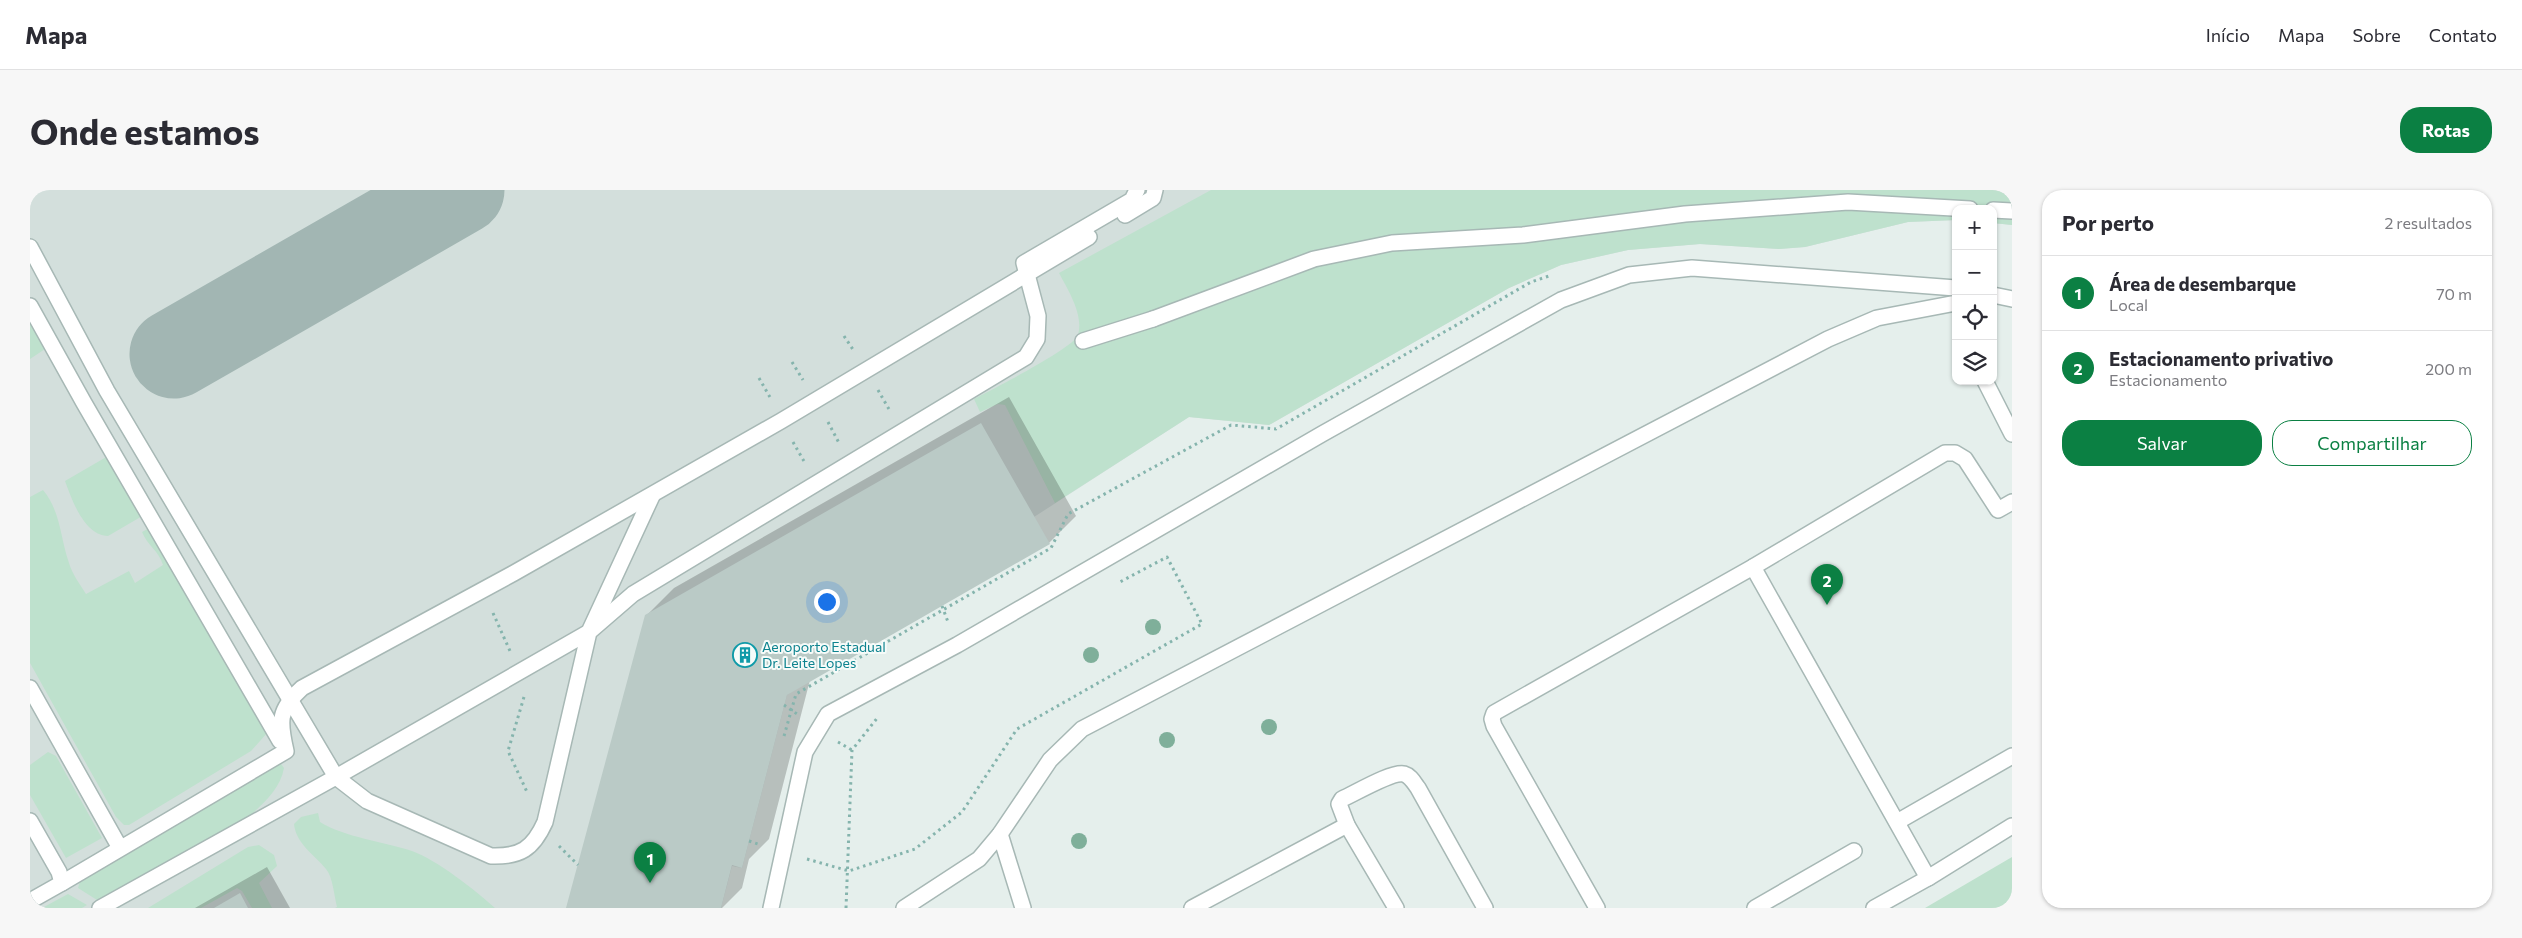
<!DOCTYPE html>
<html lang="pt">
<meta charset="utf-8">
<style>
body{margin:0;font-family:Commissioner,sans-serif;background:#f7f7f7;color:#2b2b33}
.controls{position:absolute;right:15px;top:15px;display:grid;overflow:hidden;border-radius:10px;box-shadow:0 1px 4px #0004}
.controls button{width:45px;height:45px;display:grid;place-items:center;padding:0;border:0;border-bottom:1px solid #e1e1e2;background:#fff;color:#2b2b33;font:25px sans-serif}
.you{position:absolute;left:796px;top:411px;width:18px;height:18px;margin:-12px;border:4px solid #fff;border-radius:50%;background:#1a73e8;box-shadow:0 0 0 8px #1a73e833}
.badge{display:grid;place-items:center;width:32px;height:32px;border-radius:50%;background:#0b8043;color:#fff;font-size:16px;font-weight:700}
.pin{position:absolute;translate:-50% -41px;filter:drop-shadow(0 1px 2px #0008)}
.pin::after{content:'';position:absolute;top:26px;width:18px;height:15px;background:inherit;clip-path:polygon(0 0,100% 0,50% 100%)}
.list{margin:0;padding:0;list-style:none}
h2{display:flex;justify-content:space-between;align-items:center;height:65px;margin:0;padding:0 20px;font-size:21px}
h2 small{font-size:16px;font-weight:400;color:#7c7c81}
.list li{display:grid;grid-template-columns:32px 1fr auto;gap:15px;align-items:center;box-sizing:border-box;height:75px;padding:0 20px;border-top:1px solid #e1e1e2}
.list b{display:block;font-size:19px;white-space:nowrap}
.list p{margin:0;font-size:16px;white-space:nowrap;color:#7c7c81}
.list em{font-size:16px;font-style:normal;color:#7c7c81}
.actions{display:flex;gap:10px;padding:15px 20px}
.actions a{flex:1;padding:11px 0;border:1px solid #0b8043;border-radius:20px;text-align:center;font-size:18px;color:#0b8043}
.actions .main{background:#0b8043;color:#fff}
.icon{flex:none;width:28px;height:28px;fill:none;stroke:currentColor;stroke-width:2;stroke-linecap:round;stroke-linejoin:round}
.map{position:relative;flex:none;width:1982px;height:718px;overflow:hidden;border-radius:20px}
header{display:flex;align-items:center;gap:30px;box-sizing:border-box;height:70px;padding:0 25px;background:#fff;border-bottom:1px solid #e1e1e2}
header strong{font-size:24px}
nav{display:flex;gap:28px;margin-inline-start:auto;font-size:18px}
.intro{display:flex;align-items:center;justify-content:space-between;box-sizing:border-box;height:120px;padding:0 30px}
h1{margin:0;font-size:35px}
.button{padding:12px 22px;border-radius:20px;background:#0b8043;color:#fff;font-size:18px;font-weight:700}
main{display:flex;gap:30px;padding:0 30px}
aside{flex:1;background:#fff;border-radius:20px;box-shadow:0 1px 4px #0004}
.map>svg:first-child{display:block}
.built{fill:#d3dfdc}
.green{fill:#bee1cd}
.shadow{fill:#0003}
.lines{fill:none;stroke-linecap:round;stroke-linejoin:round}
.taxiway{stroke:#a2b6b3;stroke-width:89}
.building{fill:#bacac6}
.lane-casing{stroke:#a7b8b5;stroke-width:18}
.street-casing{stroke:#a7b8b5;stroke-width:18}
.path{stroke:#85b4ad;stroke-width:3;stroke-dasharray:2.5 4;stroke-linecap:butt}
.lane{stroke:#fff;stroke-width:15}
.street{stroke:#fff;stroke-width:15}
.tree{fill:#7faf9a}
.labels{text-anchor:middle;stroke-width:4;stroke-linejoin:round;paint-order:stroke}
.culture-label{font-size:14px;fill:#0d838f;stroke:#f6fbf9;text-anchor:start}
</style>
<header>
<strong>Mapa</strong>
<nav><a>Início</a><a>Mapa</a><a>Sobre</a><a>Contato</a></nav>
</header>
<div class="intro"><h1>Onde estamos</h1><a class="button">Rotas</a></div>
<main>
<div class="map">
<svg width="1982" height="718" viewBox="0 0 1982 718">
<rect width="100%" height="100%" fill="#e5efec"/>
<path class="built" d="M0,0H1982V35L1963,33V19H1926V30L1878,32L1775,57L1749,59L1670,54L1598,60L1531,75L1479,98L1239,235L1159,227L1004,327L757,505L712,678L702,676L691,718H0Z"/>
<g class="green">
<path d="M1181,0H1982V35L1963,33V19H1926V30L1878,32L1775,57L1749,59L1670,54L1598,60L1531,75L1479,98L1239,235L1159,227L1025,313L975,215L968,214L950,222L944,209C961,200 1044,158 1048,145C1054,125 1038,100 1029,83Z"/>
<path d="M0,118L21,155L0,169Z"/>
<path d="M78,266L114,325L78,346C54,345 42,310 35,291Z"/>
<path d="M13,300C31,322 30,347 39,373C42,384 50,394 56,404L99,381L105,393L133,375C129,361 117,355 112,342L121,337L196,474L238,542L221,561L99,635H94L86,627L0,473V307Z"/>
<path d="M18,562L26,566L72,648L36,668L0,605V575Z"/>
<path d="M245,574H251L254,578C250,600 232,615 216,629L67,710L48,698L51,688Z"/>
<path d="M288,623L290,632C314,647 354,652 382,661C407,670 445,700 465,718H305L307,717C304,706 303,687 296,679C284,664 266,654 264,634L271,627Z"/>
<path d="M229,655L244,665L247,676L229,693L242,718H222L212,701L207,698L171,718H118L218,657Z"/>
<path d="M1982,667V718H1895Z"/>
<path d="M38,704L57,715L52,718H12Z"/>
</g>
<g class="shadow">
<path d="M979,207L1046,326L1019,353L780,490L739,649L719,669L712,698L692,718H538L616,426L644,398Z"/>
<path d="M237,677L260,718H165Z"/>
</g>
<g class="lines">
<path class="taxiway" d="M144,164L430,0"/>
</g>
<g class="building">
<path d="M951,233L1020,354L757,505L712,678L702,675L691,718H536L615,425Z"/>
<path d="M210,703L218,718H184Z"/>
</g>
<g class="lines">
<defs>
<g id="lane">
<path d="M1095,25L1123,8L1125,0"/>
<path d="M0,57L77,201L306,587L337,611L461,666C490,667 503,659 515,632L559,442L603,404L996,167L1007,149L1008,126L994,73L1102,10L1107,0"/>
<path d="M1963,105L1982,109"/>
<path d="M0,116L54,213L250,551"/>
<path d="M1053,151L1123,129"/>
<path d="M1955,191L1982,244"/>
<path d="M1723,377L1898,688"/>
<path d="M0,498L90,658"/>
<path d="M0,631L29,682L32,693L0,711"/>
<path d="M1867,632L1982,566"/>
<path d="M970,644L993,718"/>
<path d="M32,693L256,561C249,531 248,520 272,498L484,383L751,231L1059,47"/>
<path d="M70,718L306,587L559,442L622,306"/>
<path d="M741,718L775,562L798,524L927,455L1292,244L1531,110L1599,85L1662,78L1926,98"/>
<path d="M874,718L949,669L970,644L1020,570L1052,539L1798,149L1847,128L1926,113"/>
<path d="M1162,718L1317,635"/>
<path d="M1366,718L1317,635L1309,614L1312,609C1324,604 1362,581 1374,584C1381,586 1384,593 1388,598L1455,718"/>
<path d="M1567,718L1464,536L1462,529L1464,523L1723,377L1915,263H1925L1935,269L1968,320L1982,312"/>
<path d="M1725,718L1824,661"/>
<path d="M1844,718L1898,688L1982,636"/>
</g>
<g id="street">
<path d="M1963,20L1982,21"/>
<path d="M1123,129L1284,69L1362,53L1493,45L1655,24L1818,12L1940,19"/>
</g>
</defs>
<use href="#lane" class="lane-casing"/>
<use href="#street" class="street-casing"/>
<g class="path">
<path d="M814,146L824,161"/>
<path d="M762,172L773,190"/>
<path d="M729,188L741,209"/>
<path d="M848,200L860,221"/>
<path d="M798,232L809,253"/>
<path d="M763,252L775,273"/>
<path d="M912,416L918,432"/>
<path d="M463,423L480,461"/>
<path d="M494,507L478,561L497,602"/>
<path d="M754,515L770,526"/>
<path d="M754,546L766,504L1021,358L1038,324L1201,235L1246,239L1501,92L1522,85"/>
<path d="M808,552L822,560"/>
<path d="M719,651L731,655"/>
<path d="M529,656L548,675"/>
<path d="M777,669L819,681L885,659L932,622L987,539L1172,434L1137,367L1088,393"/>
<path d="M816,718L822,560L848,527"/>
</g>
<use href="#lane" class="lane"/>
<use href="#street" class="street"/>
</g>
<g class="tree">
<circle cx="1123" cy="437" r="8"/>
<circle cx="1061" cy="465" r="8"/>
<circle cx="1239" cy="537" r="8"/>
<circle cx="1137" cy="550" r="8"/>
<circle cx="1049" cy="651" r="8"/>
</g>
<defs>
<symbol id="building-ring" viewBox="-11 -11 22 22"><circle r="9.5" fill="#f6fbf9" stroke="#0f9aa8" stroke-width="1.5"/><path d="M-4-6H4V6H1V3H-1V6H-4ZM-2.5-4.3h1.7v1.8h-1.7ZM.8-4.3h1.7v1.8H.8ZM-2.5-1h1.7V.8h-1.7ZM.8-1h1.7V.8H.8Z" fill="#0f9aa8"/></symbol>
</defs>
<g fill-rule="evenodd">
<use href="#building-ring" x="701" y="451" width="28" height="28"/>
</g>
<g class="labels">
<g class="culture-label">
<text x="732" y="462">Aeroporto Estadual<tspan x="732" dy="16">Dr. Leite Lopes</tspan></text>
</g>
</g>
</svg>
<div class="controls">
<button>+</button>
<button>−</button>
<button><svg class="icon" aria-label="locate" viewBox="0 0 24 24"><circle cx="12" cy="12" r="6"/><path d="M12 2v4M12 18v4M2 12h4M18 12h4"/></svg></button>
<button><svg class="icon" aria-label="layers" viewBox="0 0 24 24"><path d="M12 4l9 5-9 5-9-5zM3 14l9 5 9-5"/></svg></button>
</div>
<div class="you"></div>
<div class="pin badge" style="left:620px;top:693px">1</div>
<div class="pin badge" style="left:1797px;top:415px">2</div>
</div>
<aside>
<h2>Por perto<small>2 resultados</small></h2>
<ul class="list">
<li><span class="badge">1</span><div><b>Área de desembarque</b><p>Local</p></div><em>70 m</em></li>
<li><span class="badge">2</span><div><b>Estacionamento privativo</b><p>Estacionamento</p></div><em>200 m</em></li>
</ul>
<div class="actions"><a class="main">Salvar</a><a>Compartilhar</a></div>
</aside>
</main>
